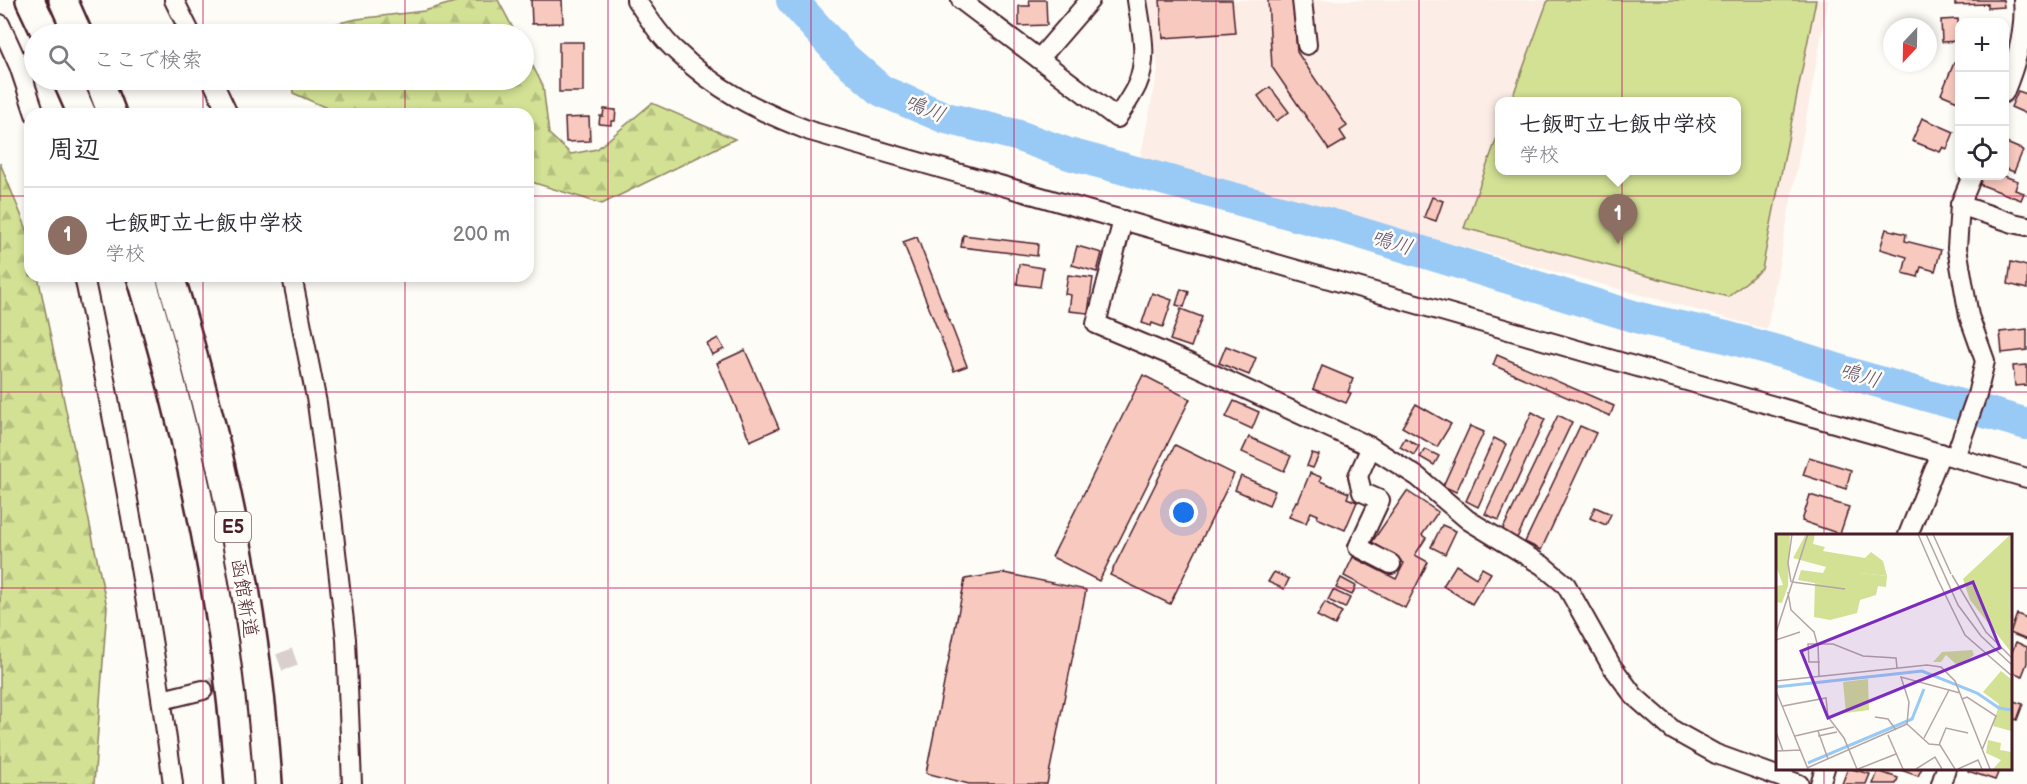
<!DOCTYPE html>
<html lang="ja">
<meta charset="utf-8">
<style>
body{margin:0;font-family:"Balsamiq Sans","Klee One",sans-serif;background:#f2f2f3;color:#2b2b33}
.controls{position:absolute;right:18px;top:18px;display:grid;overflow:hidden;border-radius:12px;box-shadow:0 3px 9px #0003}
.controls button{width:54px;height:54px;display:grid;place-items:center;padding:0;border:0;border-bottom:2px solid #e1e1e2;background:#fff;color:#2b2b33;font:30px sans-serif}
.compass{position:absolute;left:1883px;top:18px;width:54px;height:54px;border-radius:50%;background:#fff;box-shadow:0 3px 9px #0003;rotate:202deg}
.you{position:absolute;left:1184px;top:513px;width:21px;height:21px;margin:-15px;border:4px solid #fff;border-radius:50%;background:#1a73e8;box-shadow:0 0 0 9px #1a73e833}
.badge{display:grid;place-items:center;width:39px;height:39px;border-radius:50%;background:#c8321e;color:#fff;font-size:20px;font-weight:700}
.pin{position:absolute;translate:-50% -50px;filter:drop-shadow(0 2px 3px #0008)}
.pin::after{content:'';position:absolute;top:32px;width:21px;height:18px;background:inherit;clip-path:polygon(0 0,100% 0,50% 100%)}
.popup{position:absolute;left:1495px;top:97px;width:246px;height:78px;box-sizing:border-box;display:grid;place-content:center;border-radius:12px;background:#fff;filter:drop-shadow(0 2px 4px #0005);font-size:20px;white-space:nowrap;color:#7c7c81}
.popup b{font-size:22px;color:#2b2b33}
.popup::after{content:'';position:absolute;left:50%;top:100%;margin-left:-12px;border:12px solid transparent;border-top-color:#fff}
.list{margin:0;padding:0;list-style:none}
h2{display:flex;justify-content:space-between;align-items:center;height:78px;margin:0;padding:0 24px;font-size:26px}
h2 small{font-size:20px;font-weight:400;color:#7c7c81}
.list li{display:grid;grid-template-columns:39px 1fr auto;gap:18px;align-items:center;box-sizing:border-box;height:96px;padding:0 24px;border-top:2px solid #e1e1e2}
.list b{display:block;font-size:22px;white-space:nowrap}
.list p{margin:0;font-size:20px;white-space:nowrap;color:#7c7c81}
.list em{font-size:20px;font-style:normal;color:#7c7c81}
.icon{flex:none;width:33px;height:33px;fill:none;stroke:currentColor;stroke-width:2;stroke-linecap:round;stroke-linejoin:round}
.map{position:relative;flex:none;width:2027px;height:784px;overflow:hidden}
.search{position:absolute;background:#fff;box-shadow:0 3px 9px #0003;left:24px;top:24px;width:510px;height:66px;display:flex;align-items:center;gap:15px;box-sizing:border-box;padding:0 21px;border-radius:33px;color:#7c7c81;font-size:22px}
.panel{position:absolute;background:#fff;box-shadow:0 3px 9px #0003;left:24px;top:108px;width:510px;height:174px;border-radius:18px}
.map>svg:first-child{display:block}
.built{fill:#fcede6;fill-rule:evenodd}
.green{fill:#d2e194;stroke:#8e8060;stroke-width:1.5}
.forest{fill:url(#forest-firs);stroke:#8e8060;stroke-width:1.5}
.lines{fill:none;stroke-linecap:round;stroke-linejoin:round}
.river{stroke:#99c9f5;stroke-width:32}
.building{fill:#f8c9be;stroke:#4a1f2b;stroke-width:1.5}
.minor-tunnel{stroke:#d9d0ce;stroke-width:18;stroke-dasharray:18 9;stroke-linecap:butt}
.minor-casing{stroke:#4a1f2b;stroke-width:22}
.highway-casing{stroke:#4a1f2b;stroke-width:32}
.minor{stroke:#fdfcf7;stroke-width:18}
.highway{stroke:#fdfcf7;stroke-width:27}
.grid{fill:none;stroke:#c2185b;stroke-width:1.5;stroke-opacity:0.55}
.labels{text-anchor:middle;stroke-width:5;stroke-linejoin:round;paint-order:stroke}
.shield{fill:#fdfcf7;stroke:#806168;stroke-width:1.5}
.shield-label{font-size:18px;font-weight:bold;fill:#4a1f2b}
.street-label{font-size:20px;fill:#4a1f2b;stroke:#fdfcf7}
.water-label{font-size:21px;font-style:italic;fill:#625268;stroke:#fdfcf7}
.inset-river{fill:none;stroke:#99c9f5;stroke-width:3}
.inset-road{fill:none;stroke:#b5a4a5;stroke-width:1.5}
.view{fill:#7b2cbf;fill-opacity:0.15;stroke:#7b2cbf;stroke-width:3}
.inset-edge{fill:none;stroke:#4a1f2b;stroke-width:3}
</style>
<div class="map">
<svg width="2027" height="784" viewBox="0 0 2027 784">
<defs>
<pattern id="forest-firs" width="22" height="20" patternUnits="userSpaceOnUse" patternTransform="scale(1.5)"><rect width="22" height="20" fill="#d2e194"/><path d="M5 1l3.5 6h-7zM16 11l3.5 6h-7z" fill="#b6c180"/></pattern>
</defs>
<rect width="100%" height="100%" fill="#fdfcf7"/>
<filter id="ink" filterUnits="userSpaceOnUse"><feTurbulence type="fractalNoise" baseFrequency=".0167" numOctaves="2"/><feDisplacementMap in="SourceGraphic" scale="12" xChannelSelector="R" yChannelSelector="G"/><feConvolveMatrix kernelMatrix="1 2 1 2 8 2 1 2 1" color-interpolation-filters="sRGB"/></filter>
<g filter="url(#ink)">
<path class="built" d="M1149,0H1828L1767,329L1140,159L1158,70ZM1500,101H1736V170H1500Z"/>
<path class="green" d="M1548,0H1816L1762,269L1728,297L1464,228L1499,132L1500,170H1736V101H1511Z"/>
<g class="forest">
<path d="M462,0H498L516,34H304L325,26L357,19L424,11Z"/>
<path d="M524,49L543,86L549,134L571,154L597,149L652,103L735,139L602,204L528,181V114H340L293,93L292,80H524Z"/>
<path d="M0,163L30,237V276H38L107,607L94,784H0Z"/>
</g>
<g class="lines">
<path class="river" d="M792,0L841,55L882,91L946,118L1016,135L1069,154L1344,228L1643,319L1726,337L1802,358L1858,376L2027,424"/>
</g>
<g class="building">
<path d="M531,0H562L563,23L532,24Z"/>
<path d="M1029,0H1046L1047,25L1019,26V6H1030Z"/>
<path d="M1160,0H1232L1235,33L1163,38Z"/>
<path d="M1268,0H1293L1297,52L1347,126L1340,131L1346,140L1329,150L1272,67Z"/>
<path d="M1955,0H2003L2004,7L1988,8V4L1955,5Z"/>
<path d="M1958,19L1959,41L1942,42L1941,20Z"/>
<rect x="559" y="42" width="24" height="50"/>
<path d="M1954,63L1960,65V102L1941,94Z"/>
<path d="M1270,87L1289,112L1276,121L1258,96Z"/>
<path d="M2018,91L2027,94V114L2011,107Z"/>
<path d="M604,109L616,110L615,121H611V125L599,124L600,116H603Z"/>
<path d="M589,117L590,141L566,142L565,118Z"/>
<path d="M1922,118L1954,132L1947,149L1943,147L1940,152L1912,141Z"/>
<path d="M2004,142L2023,150L2014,172L2004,168Z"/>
<path d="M1983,176H2004L2018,181L2015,190L2024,193L2021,200L1979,184Z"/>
<path d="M1432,197L1443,201L1436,221L1424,217Z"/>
<path d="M1886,229L1906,234L1905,241L1941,250L1935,271L1921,267L1918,277L1903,273L1907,257L1880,249Z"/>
<path d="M963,235L1038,244L1037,256L961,247Z"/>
<path d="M917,237L967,366L954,371L903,242Z"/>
<path d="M1077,246L1102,253L1097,272L1072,265Z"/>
<path d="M2011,262L2027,266V289L2008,284Z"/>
<path d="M1019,264L1043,268L1040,287L1017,284Z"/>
<path d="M1068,275L1093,278L1088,313L1069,311L1071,295L1065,294Z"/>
<path d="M1181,289L1189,292L1184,307L1176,305Z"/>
<path d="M1152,293L1172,300L1163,327L1152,323L1151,326L1142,323Z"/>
<path d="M1181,309L1202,317L1191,347L1170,340Z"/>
<path d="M2027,329V350L2002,353L2000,332Z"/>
<path d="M718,338L724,349L712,355L707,344Z"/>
<path d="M1226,346L1256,358L1249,375L1219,363Z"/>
<path d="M745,350L779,428L750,441L717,363Z"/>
<path d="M1497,355L1614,406L1610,416L1493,365Z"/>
<path d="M2027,365V385L2015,386L2013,366Z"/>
<path d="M1322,366L1353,379L1348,392L1351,393L1346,403L1313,389Z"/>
<path d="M1143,375L1190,399L1099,581L1052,557Z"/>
<path d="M1234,401L1259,412L1252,429L1226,417Z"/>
<path d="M1416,404L1451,424L1437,447L1402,427Z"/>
<path d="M1532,412L1545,419L1499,520L1485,514Z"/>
<path d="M1558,415L1572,422L1517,538L1502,531Z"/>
<path d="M1470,426L1484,432L1456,492L1443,486Z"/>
<path d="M1580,426L1596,433L1541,550L1525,542Z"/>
<path d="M1249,437L1291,456L1284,471L1242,452Z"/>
<path d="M1405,438L1419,446L1414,455L1400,447Z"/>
<path d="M1494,438L1506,444L1478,507L1466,501Z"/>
<path d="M1175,445L1234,474L1170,604L1110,575Z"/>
<path d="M1425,449L1439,456L1434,465L1420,457Z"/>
<path d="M1312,453L1319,455L1313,468L1307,466Z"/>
<path d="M1809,457L1851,470L1846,489L1803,475Z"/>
<path d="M1310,473L1321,477L1320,481L1349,493L1347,498L1357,502L1345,530L1317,518L1318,515L1311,512L1306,523L1289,517L1296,501L1298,502Z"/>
<path d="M1241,476L1275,491L1269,505L1235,490Z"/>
<path d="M1407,491L1438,512L1422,535L1426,538L1415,555L1428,562L1405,608L1344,576L1353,557L1396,579L1404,563L1372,542Z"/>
<path d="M1810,495L1849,507L1840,534L1802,521Z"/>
<path d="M1595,507L1611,514L1606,525L1590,518Z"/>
<path d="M1442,525L1456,531L1445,554L1431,547Z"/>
<path d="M1456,565L1476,578L1482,568L1491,573L1472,604L1443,586Z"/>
<path d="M1274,572L1289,579L1284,589L1268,582Z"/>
<path d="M1004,573L1086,590L1047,784H969L926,773L965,579Z"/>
<path d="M1341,578L1356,586L1352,595L1336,588Z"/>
<path d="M1333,590L1350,598L1345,608L1328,600Z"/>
<path d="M1325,602L1342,612L1335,625L1317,616Z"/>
<path d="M2017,614L2027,618V640L2010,633Z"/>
<path d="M2016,642L2027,647V663L2022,676L2010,671V657Z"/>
<path d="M2010,700L2023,704L2017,720L2010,717Z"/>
<path d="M1848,768L1870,774L1866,784H1842Z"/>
<path d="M1898,768H1922L1918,776L1898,769Z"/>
<path d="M1969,768H2000L1995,780L1968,771Z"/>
<path d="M1878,771L1898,778L1896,784H1873Z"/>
</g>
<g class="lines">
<path class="minor-tunnel" d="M203,690L295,657"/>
<defs>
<g id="minor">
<path d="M174,0L191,34"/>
<path d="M636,0C648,17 660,37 676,51C716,90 758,111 810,131L2027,478"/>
<path d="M961,0L1117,118C1124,107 1132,96 1137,85C1149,58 1141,28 1137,0"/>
<path d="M1302,0L1307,45"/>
<path d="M0,24L19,66L35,114"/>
<path d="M1039,59L1090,0"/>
<path d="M212,80L228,114"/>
<path d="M2004,93C2016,64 2026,31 2023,0"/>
<path d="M1960,205L2013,223L2027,226"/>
<path d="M1123,220L1096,324L1189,363L1371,447L1418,477L1468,520L1542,565L1566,585L1611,665L1634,696L1673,730L1716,754L1799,784"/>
<path d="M84,276C119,444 151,613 173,784"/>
<path d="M292,276L317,403L332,517L346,639L352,784"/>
<path d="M1371,447L1358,476L1362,492L1380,500L1358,547L1391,564"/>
<path d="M1955,457L1977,395L1985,361L1969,316L1957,248L1960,205L1972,176"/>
<path d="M1908,535L1941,453"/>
<path d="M162,700L203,690"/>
<path d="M1820,784L1825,768"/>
<path d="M1941,784L1946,768"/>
</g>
<g id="highway">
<path d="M30,0L46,34"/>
<path d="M63,0L78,34"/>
<path d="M67,80L82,114"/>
<path d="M99,80L112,114"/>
<path d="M141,276C191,441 227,612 239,784"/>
<path d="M170,276C220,440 257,612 268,784"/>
</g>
</defs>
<use href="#minor" class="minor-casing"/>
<use href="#highway" class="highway-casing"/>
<use href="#minor" class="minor"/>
<use href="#highway" class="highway"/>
</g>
</g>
<path class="grid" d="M203,0V34M405,0V34M608,0V784M811,0V784M1014,0V784M1216,0V784M1419,0V784M1622,0V784M1824,0V535M203,80V114M405,80V114M0,196H30M528,196H2027M203,276V784M405,276V784M0,392H2027M0,588H1778M2010,588H2027M1824,768V784"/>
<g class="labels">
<rect class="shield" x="215" y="512" width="36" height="30" rx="4.5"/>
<g class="shield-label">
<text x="233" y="533">E5</text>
</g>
<g class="street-label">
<text transform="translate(245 598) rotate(80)" y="7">函館新道</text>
</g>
<g class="water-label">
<text transform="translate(925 108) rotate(22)" y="7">鳴川</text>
<text transform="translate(1392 242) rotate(17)" y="7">鳴川</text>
<text transform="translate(1860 375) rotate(17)" y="7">鳴川</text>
</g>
</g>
<g transform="translate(1776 534)">
<rect width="236" height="236" fill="#fdfcf7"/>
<path d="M92,145L93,176L70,179L67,148Z" fill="#d2e194"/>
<path d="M0,0H14L12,52L6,69L0,68V52L7,51L0,32ZM30,0H39L37,10L49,13L47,17L89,24L95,18L107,27L111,42L85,39L84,46L66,54L22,46L25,36L47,39L50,33L17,24ZM235,0L234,115L235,118L194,66L187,45ZM196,116L198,121L182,132L170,121L165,128H157L166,118ZM225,137L235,145V197L217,192L223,170L207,158ZM212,206L225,209L224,216L235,218V235H217L225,226L210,219Z" fill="#d2e194"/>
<path d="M85,39L111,42L110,53L102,52L100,61L84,66L81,79L54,86L38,83L39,49L66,53L70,43L83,46Z" fill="#d2e194"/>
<path class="inset-river" d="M0,153L146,137L201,159L223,174L236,176M32,229L136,185L148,155"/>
<path class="inset-road" d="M142,0L162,46M150,0L182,71L205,102L236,131M157,0L175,40M176,41L210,98L236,124M162,46L189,101L236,142M15,48L12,29L16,0M16,48L69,55M12,58L15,76L38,98L41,109M0,99L32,0M0,106L24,98M42,109L43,142M44,128H33L32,110H57L87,122L120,124L121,134M0,147L151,131L165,133L179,147L214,235M0,157L32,235M186,165L191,163L220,182L206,216M7,172L50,164L52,183L68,204L81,235M99,183L112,185L120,196M131,190L133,168L125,143L184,159M131,190L153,210L164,211L179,235M42,197L52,225M0,198L7,217M112,201L127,235M19,202L58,193M42,202L61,198M148,204L173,156M163,211L170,194L192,199M0,217L24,216M31,234L131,190M82,235L120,220M140,235L159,223L166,235M182,235L202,226L206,235"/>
<path class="view" d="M197,48L224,114L52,184L25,117Z"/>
<rect width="236" height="236" class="inset-edge"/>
</g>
</svg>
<div class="controls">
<button>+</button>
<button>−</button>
<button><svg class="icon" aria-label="locate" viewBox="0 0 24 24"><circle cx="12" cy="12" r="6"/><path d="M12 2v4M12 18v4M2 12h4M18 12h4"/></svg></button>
</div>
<svg class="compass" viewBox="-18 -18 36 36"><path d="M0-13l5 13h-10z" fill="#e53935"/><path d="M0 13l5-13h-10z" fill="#7c7c81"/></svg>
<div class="you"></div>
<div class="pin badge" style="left:1618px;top:244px;background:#8d6e63">1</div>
<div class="popup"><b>七飯町立七飯中学校</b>学校</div>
<div class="search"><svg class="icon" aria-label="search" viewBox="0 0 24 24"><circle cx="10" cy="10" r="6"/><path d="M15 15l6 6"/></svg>ここで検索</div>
<section class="panel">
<h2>周辺<small></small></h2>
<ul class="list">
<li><span class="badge" style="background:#8d6e63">1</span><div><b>七飯町立七飯中学校</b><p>学校</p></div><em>200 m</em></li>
</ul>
</section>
</div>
